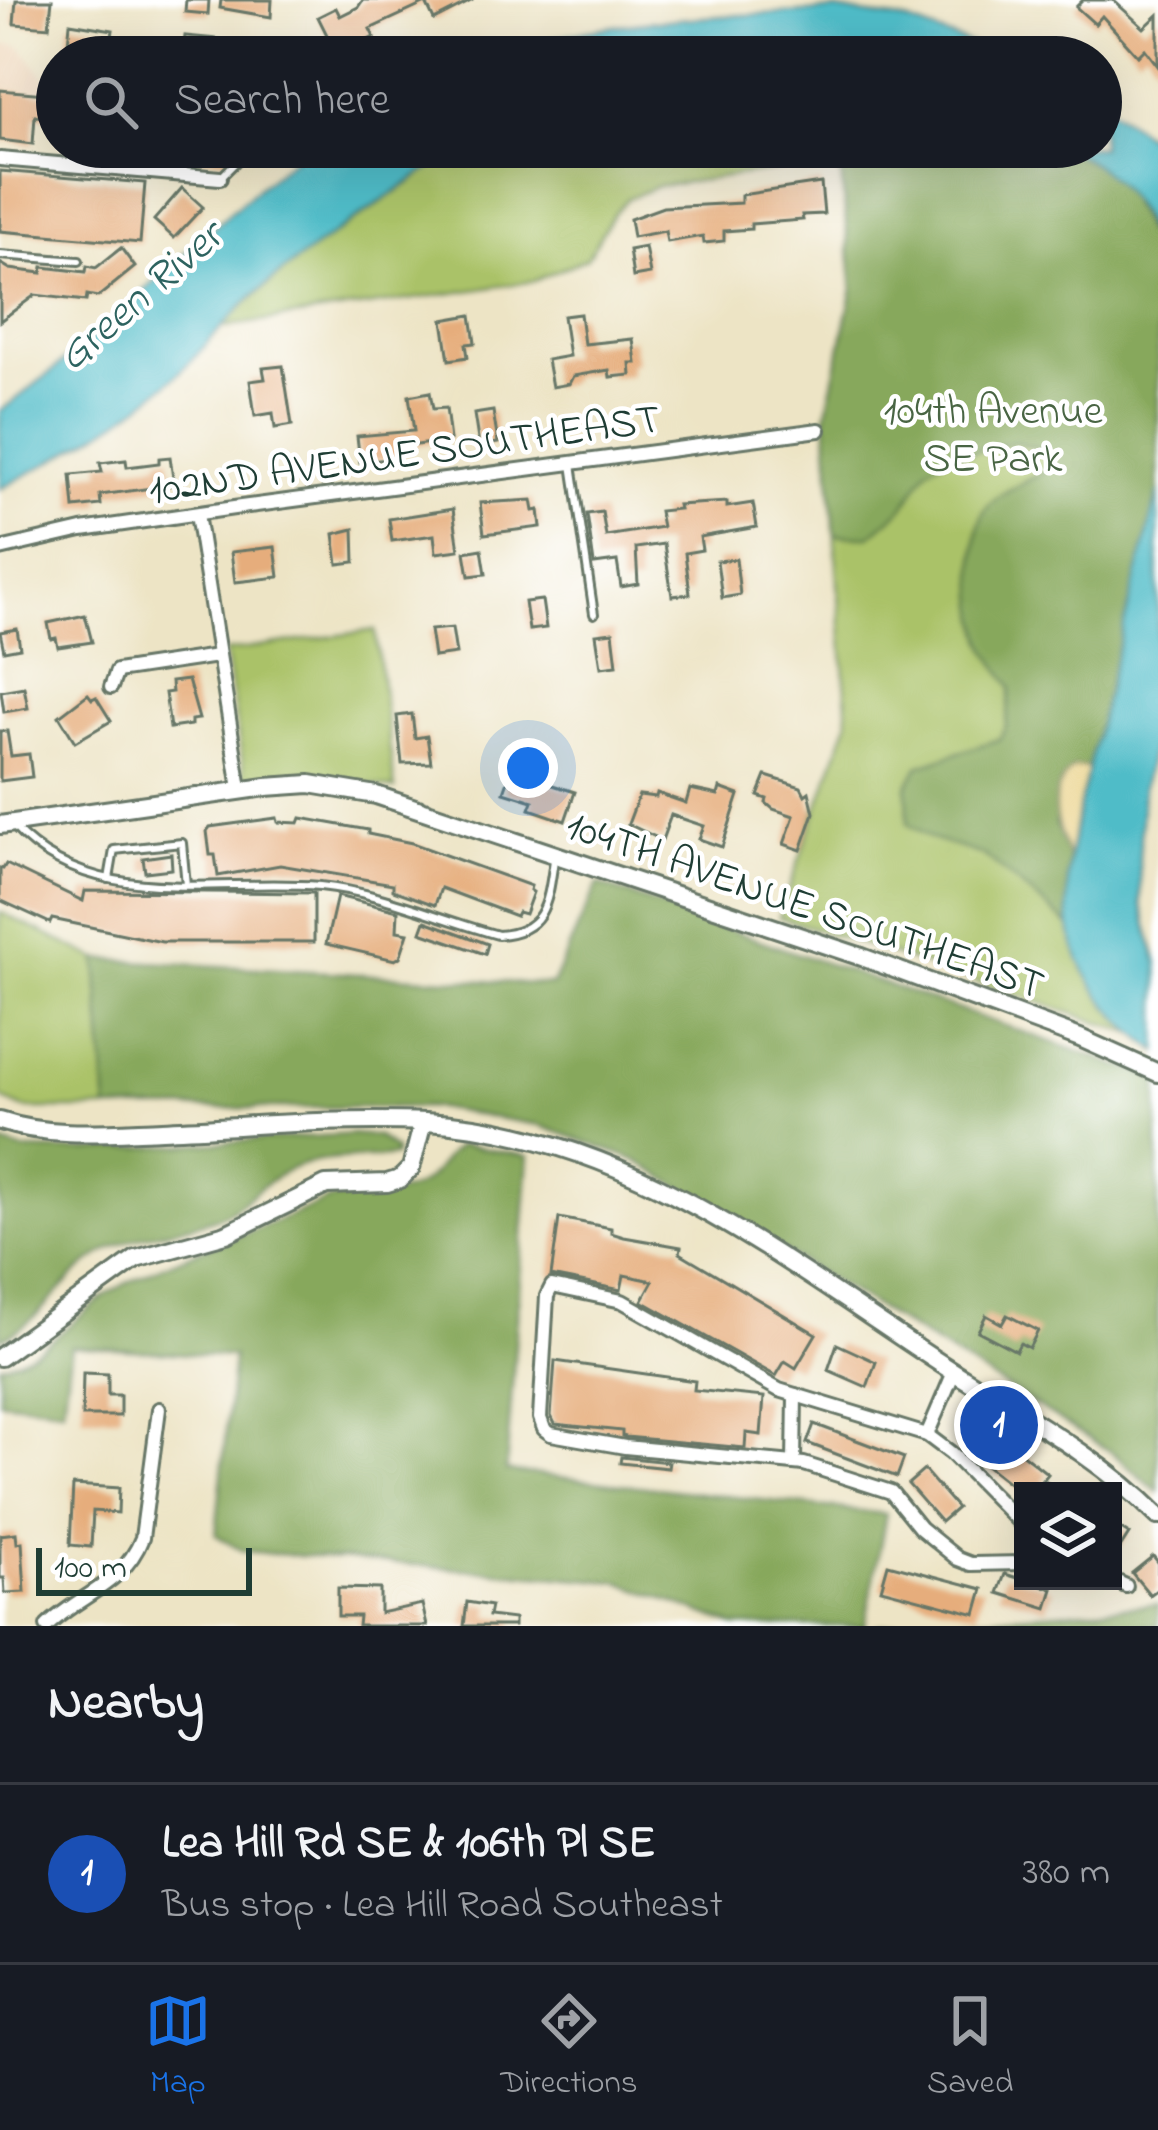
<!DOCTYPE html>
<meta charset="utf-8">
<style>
body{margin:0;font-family:"Indie Flower",sans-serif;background:#242831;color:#f1f3f6}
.controls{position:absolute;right:36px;bottom:36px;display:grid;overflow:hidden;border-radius:0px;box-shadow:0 12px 48px #0002}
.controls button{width:108px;height:108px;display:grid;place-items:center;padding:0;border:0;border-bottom:3px solid #363941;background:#171b24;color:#f1f3f6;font:60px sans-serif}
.scale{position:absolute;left:36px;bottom:30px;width:216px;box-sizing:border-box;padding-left:12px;border:6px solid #1f3d34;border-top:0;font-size:33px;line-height:42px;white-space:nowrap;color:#1f3d34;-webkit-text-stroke:9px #fff;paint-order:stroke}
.you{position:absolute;left:528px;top:768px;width:42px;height:42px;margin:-30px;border:9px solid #fff;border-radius:50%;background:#1a73e8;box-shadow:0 0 0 18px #1a73e833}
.badge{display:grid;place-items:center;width:78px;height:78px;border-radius:50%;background:#1a73e8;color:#fff;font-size:39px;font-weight:700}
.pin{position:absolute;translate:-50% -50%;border:6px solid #fff;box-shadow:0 3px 12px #0006}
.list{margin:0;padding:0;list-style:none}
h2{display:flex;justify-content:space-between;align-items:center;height:156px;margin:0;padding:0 48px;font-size:51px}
h2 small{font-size:39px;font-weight:400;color:#9ea1a6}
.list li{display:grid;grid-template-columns:78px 1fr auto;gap:36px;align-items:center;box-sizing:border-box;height:180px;padding:0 48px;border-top:3px solid #363941}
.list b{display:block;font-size:45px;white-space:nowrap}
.list p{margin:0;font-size:39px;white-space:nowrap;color:#9ea1a6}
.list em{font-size:39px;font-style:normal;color:#9ea1a6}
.icon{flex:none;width:66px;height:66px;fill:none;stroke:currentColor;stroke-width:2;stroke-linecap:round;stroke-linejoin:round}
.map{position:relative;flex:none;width:1158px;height:1626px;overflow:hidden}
.search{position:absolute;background:#171b24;box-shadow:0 12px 48px #0002;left:36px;right:36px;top:36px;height:132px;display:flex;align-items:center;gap:30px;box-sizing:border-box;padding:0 42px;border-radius:66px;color:#9ea1a6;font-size:45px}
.sheet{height:336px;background:#171b24}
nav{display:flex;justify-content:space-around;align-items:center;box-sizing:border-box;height:168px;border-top:3px solid #363941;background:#171b24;font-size:33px;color:#9ea1a6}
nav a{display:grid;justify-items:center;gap:6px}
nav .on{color:#1a73e8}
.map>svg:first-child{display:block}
.built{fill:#eed7bb}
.green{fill:#aac268;stroke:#64804e;stroke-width:3}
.forest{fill:#87a85c;stroke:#537248;stroke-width:3}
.sand{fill:#eeda9e;stroke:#868c69;stroke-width:3}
.water{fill:#4fbcc8;stroke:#377c7e;stroke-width:3}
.building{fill:#e6ad7c}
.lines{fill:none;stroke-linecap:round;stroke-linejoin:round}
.lane-casing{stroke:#677767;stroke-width:12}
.street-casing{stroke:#677767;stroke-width:18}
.secondary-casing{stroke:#677767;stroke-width:22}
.lane{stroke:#fff;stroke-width:6}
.street{stroke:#fff;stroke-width:12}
.secondary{stroke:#fff;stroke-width:16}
.labels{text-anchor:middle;stroke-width:9;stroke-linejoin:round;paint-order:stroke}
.park-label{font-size:42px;fill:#496544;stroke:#fff}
.street-label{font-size:42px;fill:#1f3d34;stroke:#fff}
.water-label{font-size:45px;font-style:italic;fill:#2d6360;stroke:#fff}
</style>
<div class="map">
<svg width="1158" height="1626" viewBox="0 0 1158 1626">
<rect width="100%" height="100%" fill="#fff"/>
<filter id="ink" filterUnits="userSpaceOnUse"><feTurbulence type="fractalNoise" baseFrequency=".00833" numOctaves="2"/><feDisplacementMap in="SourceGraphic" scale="24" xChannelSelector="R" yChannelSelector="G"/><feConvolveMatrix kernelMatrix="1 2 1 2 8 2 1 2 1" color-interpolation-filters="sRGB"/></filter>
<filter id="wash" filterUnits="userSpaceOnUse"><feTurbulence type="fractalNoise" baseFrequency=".004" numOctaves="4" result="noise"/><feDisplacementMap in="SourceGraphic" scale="48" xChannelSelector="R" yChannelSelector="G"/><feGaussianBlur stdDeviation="2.7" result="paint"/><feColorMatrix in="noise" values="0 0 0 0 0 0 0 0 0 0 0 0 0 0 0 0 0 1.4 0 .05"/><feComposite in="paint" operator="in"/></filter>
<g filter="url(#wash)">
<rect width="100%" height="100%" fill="#ede4c5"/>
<path class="built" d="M0,44L20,46L57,93L0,88Z"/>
<g class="green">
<path d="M462,147H1062L1158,256V492L1152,518L1107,1005L1132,1033L779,917L848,722L826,416L853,289L840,162L658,186L628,198L613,214L587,258L534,281L217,328L300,258Z"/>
<path d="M375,630L395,789L325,778H245L225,652Z"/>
<path d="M0,912L97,959L107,1109H25L0,1098Z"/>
</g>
<g class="forest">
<path d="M816,147H1062L1101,167L1121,183L1158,256V492L1089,767L1074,768L1055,823L1069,858L1071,927L984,855L931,839L908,824L907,787L918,766L999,739L1006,727L1011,687C1004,673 992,661 986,646C974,619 968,530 988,506C1001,490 1028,482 1045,471L1048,451L1016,442L946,458L928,468L903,508L870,536L835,535L826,416L853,288L840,163L809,166Z"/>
<path d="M598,884L1158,1079V1492L1113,1453L636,1160L538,1125L432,1107L107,1109L97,959L552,985Z"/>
<path d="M353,1134L377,1136L395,1150V1156C361,1161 322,1154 288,1170C259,1184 241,1210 210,1220C171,1232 134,1233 97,1257C61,1280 41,1323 0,1339V1143L22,1150L88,1151Z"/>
<path d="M460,1145L529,1156L506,1471L886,1514L865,1626H736L619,1582L243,1551L216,1535L233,1357L71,1346L63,1408L0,1401V1365C53,1353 79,1308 125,1284C188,1250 259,1232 325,1201C356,1191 390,1200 419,1185C436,1176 443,1155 460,1145Z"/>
<path d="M1158,1604V1626H876Z"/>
</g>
<path class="sand" d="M1074,767H1089L1069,858C1056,825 1043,794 1074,767Z"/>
<g class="water">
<path d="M837,10L907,21L1004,57H494C604,14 720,18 837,10Z"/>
<path d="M1101,102L1158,143V256C1142,205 1112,167 1062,147H1101Z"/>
<path d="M308,147H462C394,193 324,237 260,290C229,315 206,348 177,375C125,423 62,456 0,489V411C110,332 201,230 308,147Z"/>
<path d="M1158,492V720L1143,788L1139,862L1141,903L1158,964V1052C1121,1024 1088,990 1074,945C1056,883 1078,813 1092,753C1112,665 1137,579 1158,492Z"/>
</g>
<g id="blocks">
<g class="building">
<path d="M16,0H52L49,27L14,24Z"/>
<path d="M186,0H209L208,14L185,12Z"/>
<path d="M221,0H272L271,17L220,8Z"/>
<path d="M363,0H473L434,20L426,3L370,29L374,37L337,55L318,17L336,8L340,16L358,7Z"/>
<path d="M1083,0H1113L1144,28L1158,15V66L1145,49L1138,56L1102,16L1095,24L1076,7Z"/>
<path d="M70,23L113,30L112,36L154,40L184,43L185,36L269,44L268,57L67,55Z"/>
<path d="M0,90L57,95V118L35,116L33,144L0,140Z"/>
<path d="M188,147H229V159L187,157Z"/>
<path d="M0,171L145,183L140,243L0,231Z"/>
<path d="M821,183L824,214L802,215L803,220L751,224V229L724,231V241L704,243L703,236L667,242L665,231L633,237L630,219L663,207L741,203V195Z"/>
<path d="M182,188L203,207L174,238L154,220Z"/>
<path d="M645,247L650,274L633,277L629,250Z"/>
<path d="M121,248L135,267L98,297L87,295L86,301L35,295L0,321V263L10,269L42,273L43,267L86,272L87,266L96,268Z"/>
<path d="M580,314L584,344L633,339L636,363H630L631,375L610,377L609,370L573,376L569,384L552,387L547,360L569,356L563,316Z"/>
<path d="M471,315L475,343L466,344L468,357L449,360L443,320Z"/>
<path d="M283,366L292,425L275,428L273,413L255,416L250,381L265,379L263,368Z"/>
<path d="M430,392L433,409L446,408L450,440L397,448L398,458L360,462L357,436L414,431L409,396Z"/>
<path d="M493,411L498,443L479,446L474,414Z"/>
<path d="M170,457L174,485L100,495L101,505L74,508L71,475L102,472L100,463L126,460L127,467L159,463V458Z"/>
<path d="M532,500L534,511L539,510L541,527L484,534L480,503Z"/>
<path d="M727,502V507L753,503L757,527L700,537L702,550L685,553L690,594L672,596L664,544L636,548L638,584L621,587L617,561L594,564L587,514L602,512L606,536L662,527L659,511L679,509L678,505Z"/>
<path d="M453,509L459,550L436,553L434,535L392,541L389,519Z"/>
<path d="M354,529L355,562L338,564L334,534Z"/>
<path d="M275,547L279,577L235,582L231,552Z"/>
<path d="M482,549L486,574L469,576L465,552Z"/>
<path d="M736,559L740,595L722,598L717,561Z"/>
<path d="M542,600L546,628L529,630L525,602Z"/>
<path d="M85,615L92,642L58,647L56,638L51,639L48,623Z"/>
<path d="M452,628L456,654L434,657L430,630Z"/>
<path d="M17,629L20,648L4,651L0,632Z"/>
<path d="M613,632L617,665L601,667L596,634Z"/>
<path d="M188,680L199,719L191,720V725L170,728L165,693L172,692L171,682Z"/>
<path d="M24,687L28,708L4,712L1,691Z"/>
<path d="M88,694L92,699L96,697L111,721L75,742L59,716Z"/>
<path d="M412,714L415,738L427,736L431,763L402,764L397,716Z"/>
<path d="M0,731H7L11,756L29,754L32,777L0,781Z"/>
<path d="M511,772L575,792L565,821L530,809L533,801L504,792Z"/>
<path d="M766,776L801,787L805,795L809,792L814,813L801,850L784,844L794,816L773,809L766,803L767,799L758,796Z"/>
<path d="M720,788L739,795L722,847L699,839L704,826L671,815L662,840L628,824L639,795L656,797L657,793L686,803L690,789L718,795Z"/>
<path d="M277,818L278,822L299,823L301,818L368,830V834L412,843L531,886L530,890L533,892L525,914L518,912L516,916L441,888L435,905L393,890V884L280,865L218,876L215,855H210L207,831L210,827Z"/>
<path d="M171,854L172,869L145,872L143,858Z"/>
<path d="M6,864L83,901L85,891L314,893V942H162L52,919L50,923L0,900V868L3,869Z"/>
<path d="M337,896L398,911L397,931L408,933L400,957L395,960L326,944Z"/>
<path d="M425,921L488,944L485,954L421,932Z"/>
<path d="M559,1218L611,1228V1233L624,1237L681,1247L680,1253L816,1334L796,1368L785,1361L776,1376L642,1301L653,1281L624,1275L621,1290L551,1276Z"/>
<path d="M986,1315L1002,1324L1007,1315L1038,1331L1029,1348L1020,1343L1016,1351L978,1331Z"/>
<path d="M837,1344L876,1362L867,1387L828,1370Z"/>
<path d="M555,1361L695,1381L694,1390L764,1397L761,1435L746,1433L745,1448L626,1437L622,1436V1431L555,1424L551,1416Z"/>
<path d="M83,1373L108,1374V1395H120V1416H82Z"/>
<path d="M814,1424L904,1458L897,1477L807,1443Z"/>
<path d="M1001,1437L1048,1474L1043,1480L1061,1491H1019L981,1461Z"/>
<path d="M621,1457L669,1462L668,1468L620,1463Z"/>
<path d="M924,1470L957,1508L941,1522L908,1484Z"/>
<path d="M73,1485L119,1488L118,1513L93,1511L91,1547L70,1545Z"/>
<path d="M1113,1524L1129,1534L1113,1559Z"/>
<path d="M16,1533L17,1543L22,1542L25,1592L5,1593L4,1578H0V1535Z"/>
<path d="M1153,1556L1158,1562V1589L1150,1595L1132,1573Z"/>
<path d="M888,1564L983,1589L976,1614L881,1589Z"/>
<path d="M1005,1574L1053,1589L1047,1608L998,1593Z"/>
<path d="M338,1588L380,1589V1613L422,1604L427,1626H358L359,1616H338Z"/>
<path d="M467,1602L491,1606L489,1616L514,1619V1626H464Z"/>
</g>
</g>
</g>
<g filter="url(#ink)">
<use href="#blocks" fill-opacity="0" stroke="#677767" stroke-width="3"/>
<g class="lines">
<defs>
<g id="lane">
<path d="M220,178L251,147"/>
<path d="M0,255L79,261"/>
<path d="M572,464L594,614"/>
<path d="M13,826C91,912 216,877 320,886C380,892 439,919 498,935C547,932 548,900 554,860"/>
<path d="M109,879L114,850L182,843L186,885"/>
</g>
<g id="street">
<path d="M0,159L220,178"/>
<path d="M197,514L240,789"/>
<path d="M0,549L82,530L241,507L819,430"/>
<path d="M111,687L117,671L217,656"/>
<path d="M927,1435L954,1372"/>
<path d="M794,1463L795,1395"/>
<path d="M1023,1526L951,1453L927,1435L779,1390L622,1301L552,1286L547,1296L540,1418L544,1429L551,1434L625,1447L804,1464L891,1492L920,1528L958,1559L971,1564L1023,1563"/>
<path d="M1113,1580L1126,1586"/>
<path d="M47,1626C80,1594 124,1585 142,1538L159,1409"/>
</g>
<g id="secondary">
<path d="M0,825L266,787L310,784L376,795L862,957L1080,1038L1158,1073"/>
<path d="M0,1121C51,1138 109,1132 162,1130C249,1126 338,1118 425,1122C625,1132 782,1260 943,1365C1017,1413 1095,1453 1158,1516"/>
<path d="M0,1357L136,1259L226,1234L326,1185L387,1183L400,1179L411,1168L423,1122"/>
</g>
</defs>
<use href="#lane" class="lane-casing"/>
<use href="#street" class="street-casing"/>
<use href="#secondary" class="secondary-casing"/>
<use href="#lane" class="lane"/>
<use href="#street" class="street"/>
<use href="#secondary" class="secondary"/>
</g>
</g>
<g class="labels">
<g class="park-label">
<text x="993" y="423">104th Avenue<tspan x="993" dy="48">SE Park</tspan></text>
</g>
<g class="street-label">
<text transform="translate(404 452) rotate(-8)" y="15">102ND AVENUE SOUTHEAST</text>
<text transform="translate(806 903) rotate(19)" y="15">104TH AVENUE SOUTHEAST</text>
</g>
<g class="water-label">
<text transform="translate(138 294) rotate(-41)" y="16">Green River</text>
</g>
</g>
</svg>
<div class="controls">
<button><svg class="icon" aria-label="layers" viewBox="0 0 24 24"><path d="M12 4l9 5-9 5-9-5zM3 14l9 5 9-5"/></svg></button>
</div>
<div class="scale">100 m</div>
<div class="you"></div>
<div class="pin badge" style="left:999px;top:1425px;background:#1a4fb4">1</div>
<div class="search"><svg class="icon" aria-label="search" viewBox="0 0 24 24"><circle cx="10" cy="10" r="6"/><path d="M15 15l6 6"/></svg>Search here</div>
</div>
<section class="sheet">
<h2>Nearby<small></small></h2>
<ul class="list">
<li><span class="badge" style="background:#1a4fb4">1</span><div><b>Lea Hill Rd SE &amp; 106th Pl SE</b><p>Bus stop · Lea Hill Road Southeast</p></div><em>380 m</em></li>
</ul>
</section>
<nav>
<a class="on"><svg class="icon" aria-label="map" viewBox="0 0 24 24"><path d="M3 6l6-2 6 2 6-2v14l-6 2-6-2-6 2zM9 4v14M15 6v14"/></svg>Map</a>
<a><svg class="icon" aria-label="directions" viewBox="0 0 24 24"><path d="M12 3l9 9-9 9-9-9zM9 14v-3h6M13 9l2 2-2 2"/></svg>Directions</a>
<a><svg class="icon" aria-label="saved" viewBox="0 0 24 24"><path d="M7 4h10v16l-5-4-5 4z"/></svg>Saved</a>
</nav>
